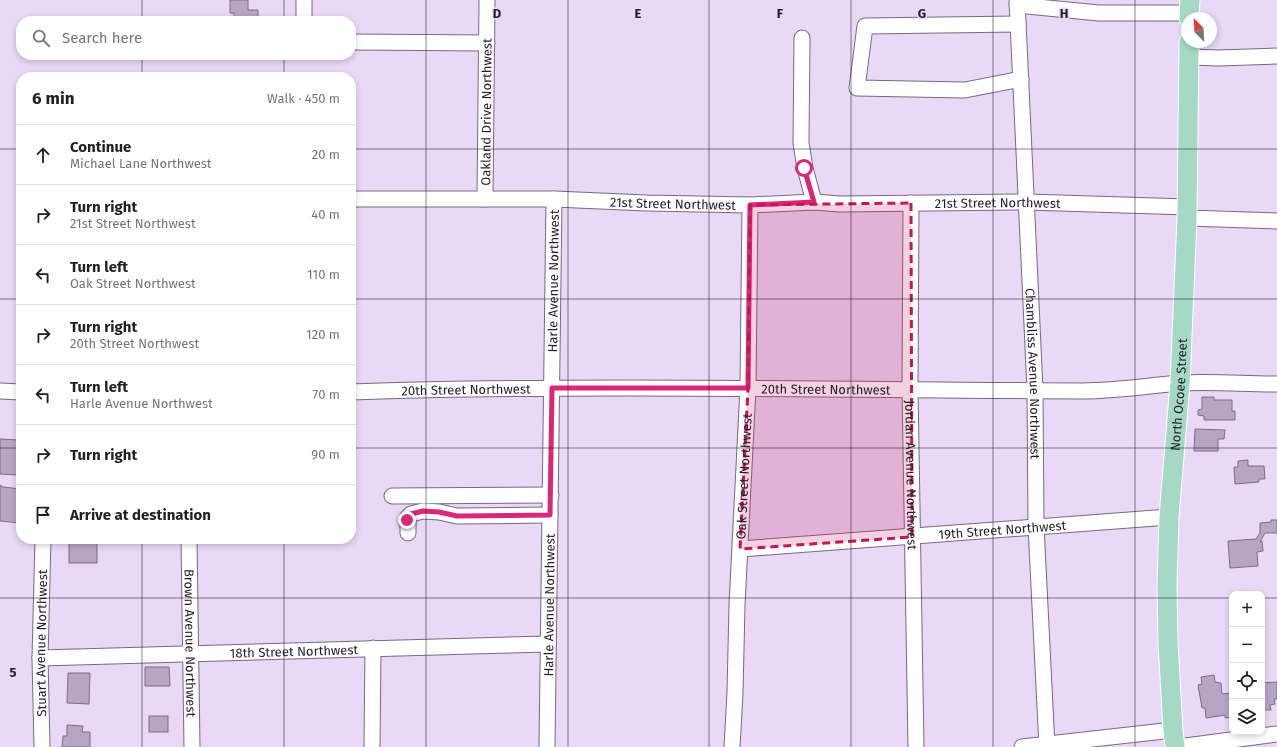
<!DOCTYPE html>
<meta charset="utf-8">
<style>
body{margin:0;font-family:"Fira Sans",sans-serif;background:#f2f2f2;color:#202124}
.controls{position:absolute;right:12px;bottom:12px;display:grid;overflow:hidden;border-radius:8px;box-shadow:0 2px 6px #0003}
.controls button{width:36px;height:36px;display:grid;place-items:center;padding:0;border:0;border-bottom:1px solid #e0e0e0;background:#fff;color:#202124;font:20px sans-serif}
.compass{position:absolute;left:1181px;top:12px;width:36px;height:36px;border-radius:50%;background:#fff;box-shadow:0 2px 6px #0003;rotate:336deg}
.stop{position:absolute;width:12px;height:12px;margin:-9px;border:3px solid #db2777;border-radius:50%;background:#fff}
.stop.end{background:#db2777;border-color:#fff;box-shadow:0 1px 4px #0008}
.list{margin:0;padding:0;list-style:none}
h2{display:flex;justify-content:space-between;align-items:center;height:52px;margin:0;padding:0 16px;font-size:17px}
h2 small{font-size:13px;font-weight:400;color:#757577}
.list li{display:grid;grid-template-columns:26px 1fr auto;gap:12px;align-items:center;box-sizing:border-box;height:60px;padding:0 16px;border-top:1px solid #e0e0e0}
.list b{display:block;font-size:15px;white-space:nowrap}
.list p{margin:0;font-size:13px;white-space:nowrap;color:#757577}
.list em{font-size:13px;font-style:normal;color:#757577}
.icon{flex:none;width:22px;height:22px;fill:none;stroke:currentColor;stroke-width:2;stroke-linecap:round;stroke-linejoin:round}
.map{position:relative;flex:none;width:1277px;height:747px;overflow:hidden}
.search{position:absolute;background:#fff;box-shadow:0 2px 6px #0003;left:16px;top:16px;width:340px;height:44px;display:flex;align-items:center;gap:10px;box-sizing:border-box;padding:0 14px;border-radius:16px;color:#757577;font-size:15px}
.panel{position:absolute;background:#fff;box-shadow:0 2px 6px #0003;left:16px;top:72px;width:340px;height:472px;border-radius:16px}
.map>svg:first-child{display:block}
.building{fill:#b8a5c6;stroke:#7c6d87}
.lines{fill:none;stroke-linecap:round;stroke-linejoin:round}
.minor-casing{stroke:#786983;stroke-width:17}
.major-casing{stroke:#fff;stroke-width:21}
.minor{stroke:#fff;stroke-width:15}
.major{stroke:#a6d9c5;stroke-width:19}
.route{stroke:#db2777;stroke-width:5}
.marked{fill:#c2185b;fill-opacity:0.2;stroke:#c2185b;stroke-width:3;stroke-dasharray:8 5;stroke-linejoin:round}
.grid{fill:none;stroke:#241d28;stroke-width:1;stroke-opacity:0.55}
.labels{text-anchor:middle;stroke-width:3;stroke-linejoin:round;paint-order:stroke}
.street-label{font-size:13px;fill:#241d28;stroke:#e9d8f6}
.grid-label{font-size:13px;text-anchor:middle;font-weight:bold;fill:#241d28;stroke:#e9d8f6;stroke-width:3;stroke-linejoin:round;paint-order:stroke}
</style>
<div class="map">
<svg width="1277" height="747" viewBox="0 0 1277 747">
<rect width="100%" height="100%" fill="#e9d8f6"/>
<g class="building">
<path d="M230,0H248V10H258V21H234V13H230Z"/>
<path d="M1202,397H1214V400H1232V411H1235V420H1204V416L1198,415V410L1202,409Z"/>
<path d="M1195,429L1225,430L1224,439H1218V451H1194Z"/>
<path d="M0,439L20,440L18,475L0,474Z"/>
<path d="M1248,460V466H1264L1265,479H1259V482L1235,484L1234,467H1238V461Z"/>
<path d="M0,485L3,487L21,489L20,523L0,521Z"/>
<path d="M1271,520H1277V533H1265L1260,542L1262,541L1263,551L1257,552L1258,566L1230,568L1228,541L1256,539L1260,533V523L1271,522Z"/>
<rect x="69" y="539" width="28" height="24"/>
<path d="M145,667H169L170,686H145Z"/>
<path d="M68,673H90L89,704L67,703Z"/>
<path d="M1214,675L1215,682L1221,683L1222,694L1232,693V717L1225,718V715L1206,718L1205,708H1202L1198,685L1202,684L1201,677Z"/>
<path d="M1277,682V699H1274L1275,704L1270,705L1271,710H1262V714V683Z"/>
<rect x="149" y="716" width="19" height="16"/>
<path d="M67,725L83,726L82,732H90V747H62L63,736H67Z"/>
</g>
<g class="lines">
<defs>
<g id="minor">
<path id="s1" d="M1017,0L1035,390L1036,526L1047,747"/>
<path d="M1017,5L1099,13H1189"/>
<path d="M304,21V0"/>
<path d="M1018,24L865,26L857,88L965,90L1021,79"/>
<path d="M802,38L801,143L805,168L814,202"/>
<path d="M351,42L487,43"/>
<path d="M1189,57L1218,58L1277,56"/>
<path id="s2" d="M351,199H554L647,203L750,205L814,202L840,204L1027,202L1188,207"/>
<path id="s3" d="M485,199L487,0"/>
<path id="s4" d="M911,203L910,389L916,747"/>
<path d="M1187,218L1277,221"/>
<path d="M0,391L21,392"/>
<path id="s5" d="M351,392C595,384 838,390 1082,391C1115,391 1146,386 1179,383C1211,381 1245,384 1277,384"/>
<path d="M392,496L551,495"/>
<path d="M408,533V517L411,514L423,511L439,512L457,516L550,515"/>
<path id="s6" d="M189,539L192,747"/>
<path id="s7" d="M740,549L1169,517"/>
<path id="s8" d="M40,658L548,644"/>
<path id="s9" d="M42,747L40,658L43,539"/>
<path d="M372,747L373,648"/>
<path id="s10" d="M547,747L554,199"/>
<path id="s11" d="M732,747L735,693L737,605L748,388L750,205"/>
<path d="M1022,747L1173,730"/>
<path d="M1178,747L1277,734"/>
</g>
<g id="major">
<path d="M1189,18L1190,0"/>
<path id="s12" d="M1175,747L1173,730L1168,643L1167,585L1169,517L1180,383L1187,218L1189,42"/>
</g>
</defs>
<use href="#minor" class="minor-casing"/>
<use href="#major" class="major-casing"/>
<use href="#minor" class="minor"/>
<use href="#major" class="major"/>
</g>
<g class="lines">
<path class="route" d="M407,520L408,517L411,514L423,511L439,512L457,516L550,515L552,388H748L750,205L814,202L804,168"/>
</g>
<path class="marked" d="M911,203L912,537L740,549L748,388L750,205Z"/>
<path class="grid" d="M142,0V21M284,0V21M426,0V747M568,0V747M709,0V747M851,0V747M993,0V747M1135,0V747M142,55V77M284,55V77M0,149H21M351,149H1277M0,299H21M351,299H1277M0,448H21M351,448H1277M142,539V747M284,539V747M0,598H1232M1262,598H1277"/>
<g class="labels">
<g class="street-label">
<text dy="5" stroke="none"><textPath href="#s3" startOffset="87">Oakland Drive Northwest</textPath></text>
<text dy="5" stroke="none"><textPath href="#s2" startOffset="322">21st Street Northwest</textPath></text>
<text dy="5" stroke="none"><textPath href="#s2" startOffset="647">21st Street Northwest</textPath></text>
<text dy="5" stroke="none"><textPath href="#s10" startOffset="466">Harle Avenue Northwest</textPath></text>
<text dy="5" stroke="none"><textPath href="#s1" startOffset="374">Chambliss Avenue Northwest</textPath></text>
<text dy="5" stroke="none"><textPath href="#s5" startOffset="475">20th Street Northwest</textPath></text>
<text dy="5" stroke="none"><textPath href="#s5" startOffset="115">20th Street Northwest</textPath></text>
<text dy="5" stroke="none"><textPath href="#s12" startOffset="353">North Ocoee Street</textPath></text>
<text dy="5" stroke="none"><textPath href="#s4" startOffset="272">Jordan Avenue Northwest</textPath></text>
<text dy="5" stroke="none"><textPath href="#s11" startOffset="271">Oak Street Northwest</textPath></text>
<text dy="5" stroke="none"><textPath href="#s7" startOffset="263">19th Street Northwest</textPath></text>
<text dy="5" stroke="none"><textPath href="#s10" startOffset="142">Harle Avenue Northwest</textPath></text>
<text dy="5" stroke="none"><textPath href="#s9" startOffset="104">Stuart Avenue Northwest</textPath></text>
<text dy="5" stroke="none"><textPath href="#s6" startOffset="104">Brown Avenue Northwest</textPath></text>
<text dy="5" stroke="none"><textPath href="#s8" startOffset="254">18th Street Northwest</textPath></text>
</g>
</g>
<g class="grid-label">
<text x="497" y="18">D</text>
<text x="638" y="18">E</text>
<text x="780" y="18">F</text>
<text x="922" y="18">G</text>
<text x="1064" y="18">H</text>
<text x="13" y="677">5</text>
</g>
</svg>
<div class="controls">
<button>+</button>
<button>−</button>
<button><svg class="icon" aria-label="locate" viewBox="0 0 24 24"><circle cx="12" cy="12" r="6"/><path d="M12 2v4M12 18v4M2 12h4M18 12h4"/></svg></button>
<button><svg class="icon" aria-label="layers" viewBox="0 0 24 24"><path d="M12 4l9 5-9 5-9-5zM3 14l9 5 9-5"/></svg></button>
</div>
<svg class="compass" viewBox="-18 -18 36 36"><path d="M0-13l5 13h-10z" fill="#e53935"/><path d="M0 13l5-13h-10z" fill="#757577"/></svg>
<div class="stop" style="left:804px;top:168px"></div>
<div class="stop end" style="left:407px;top:520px"></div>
<div class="search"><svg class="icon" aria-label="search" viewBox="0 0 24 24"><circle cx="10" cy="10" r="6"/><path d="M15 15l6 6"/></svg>Search here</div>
<section class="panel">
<h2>6 min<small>Walk · 450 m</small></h2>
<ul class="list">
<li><svg class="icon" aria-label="ahead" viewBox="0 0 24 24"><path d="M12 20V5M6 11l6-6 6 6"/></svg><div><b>Continue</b><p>Michael Lane Northwest</p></div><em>20 m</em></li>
<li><svg class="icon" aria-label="right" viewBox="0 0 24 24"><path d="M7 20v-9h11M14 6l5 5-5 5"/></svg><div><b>Turn right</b><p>21st Street Northwest</p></div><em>40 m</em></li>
<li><svg class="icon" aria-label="left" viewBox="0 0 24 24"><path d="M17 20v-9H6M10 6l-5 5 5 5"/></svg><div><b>Turn left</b><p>Oak Street Northwest</p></div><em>110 m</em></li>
<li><svg class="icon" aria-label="right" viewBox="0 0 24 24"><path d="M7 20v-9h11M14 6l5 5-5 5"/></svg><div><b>Turn right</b><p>20th Street Northwest</p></div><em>120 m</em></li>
<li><svg class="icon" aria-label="left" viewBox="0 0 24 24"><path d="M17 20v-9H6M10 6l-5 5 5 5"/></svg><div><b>Turn left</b><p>Harle Avenue Northwest</p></div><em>70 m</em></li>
<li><svg class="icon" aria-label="right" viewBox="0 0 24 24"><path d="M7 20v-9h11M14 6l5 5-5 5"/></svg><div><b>Turn right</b></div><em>90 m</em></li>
<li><svg class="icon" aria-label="arrive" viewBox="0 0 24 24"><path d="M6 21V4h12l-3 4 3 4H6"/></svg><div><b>Arrive at destination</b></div></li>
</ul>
</section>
</div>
